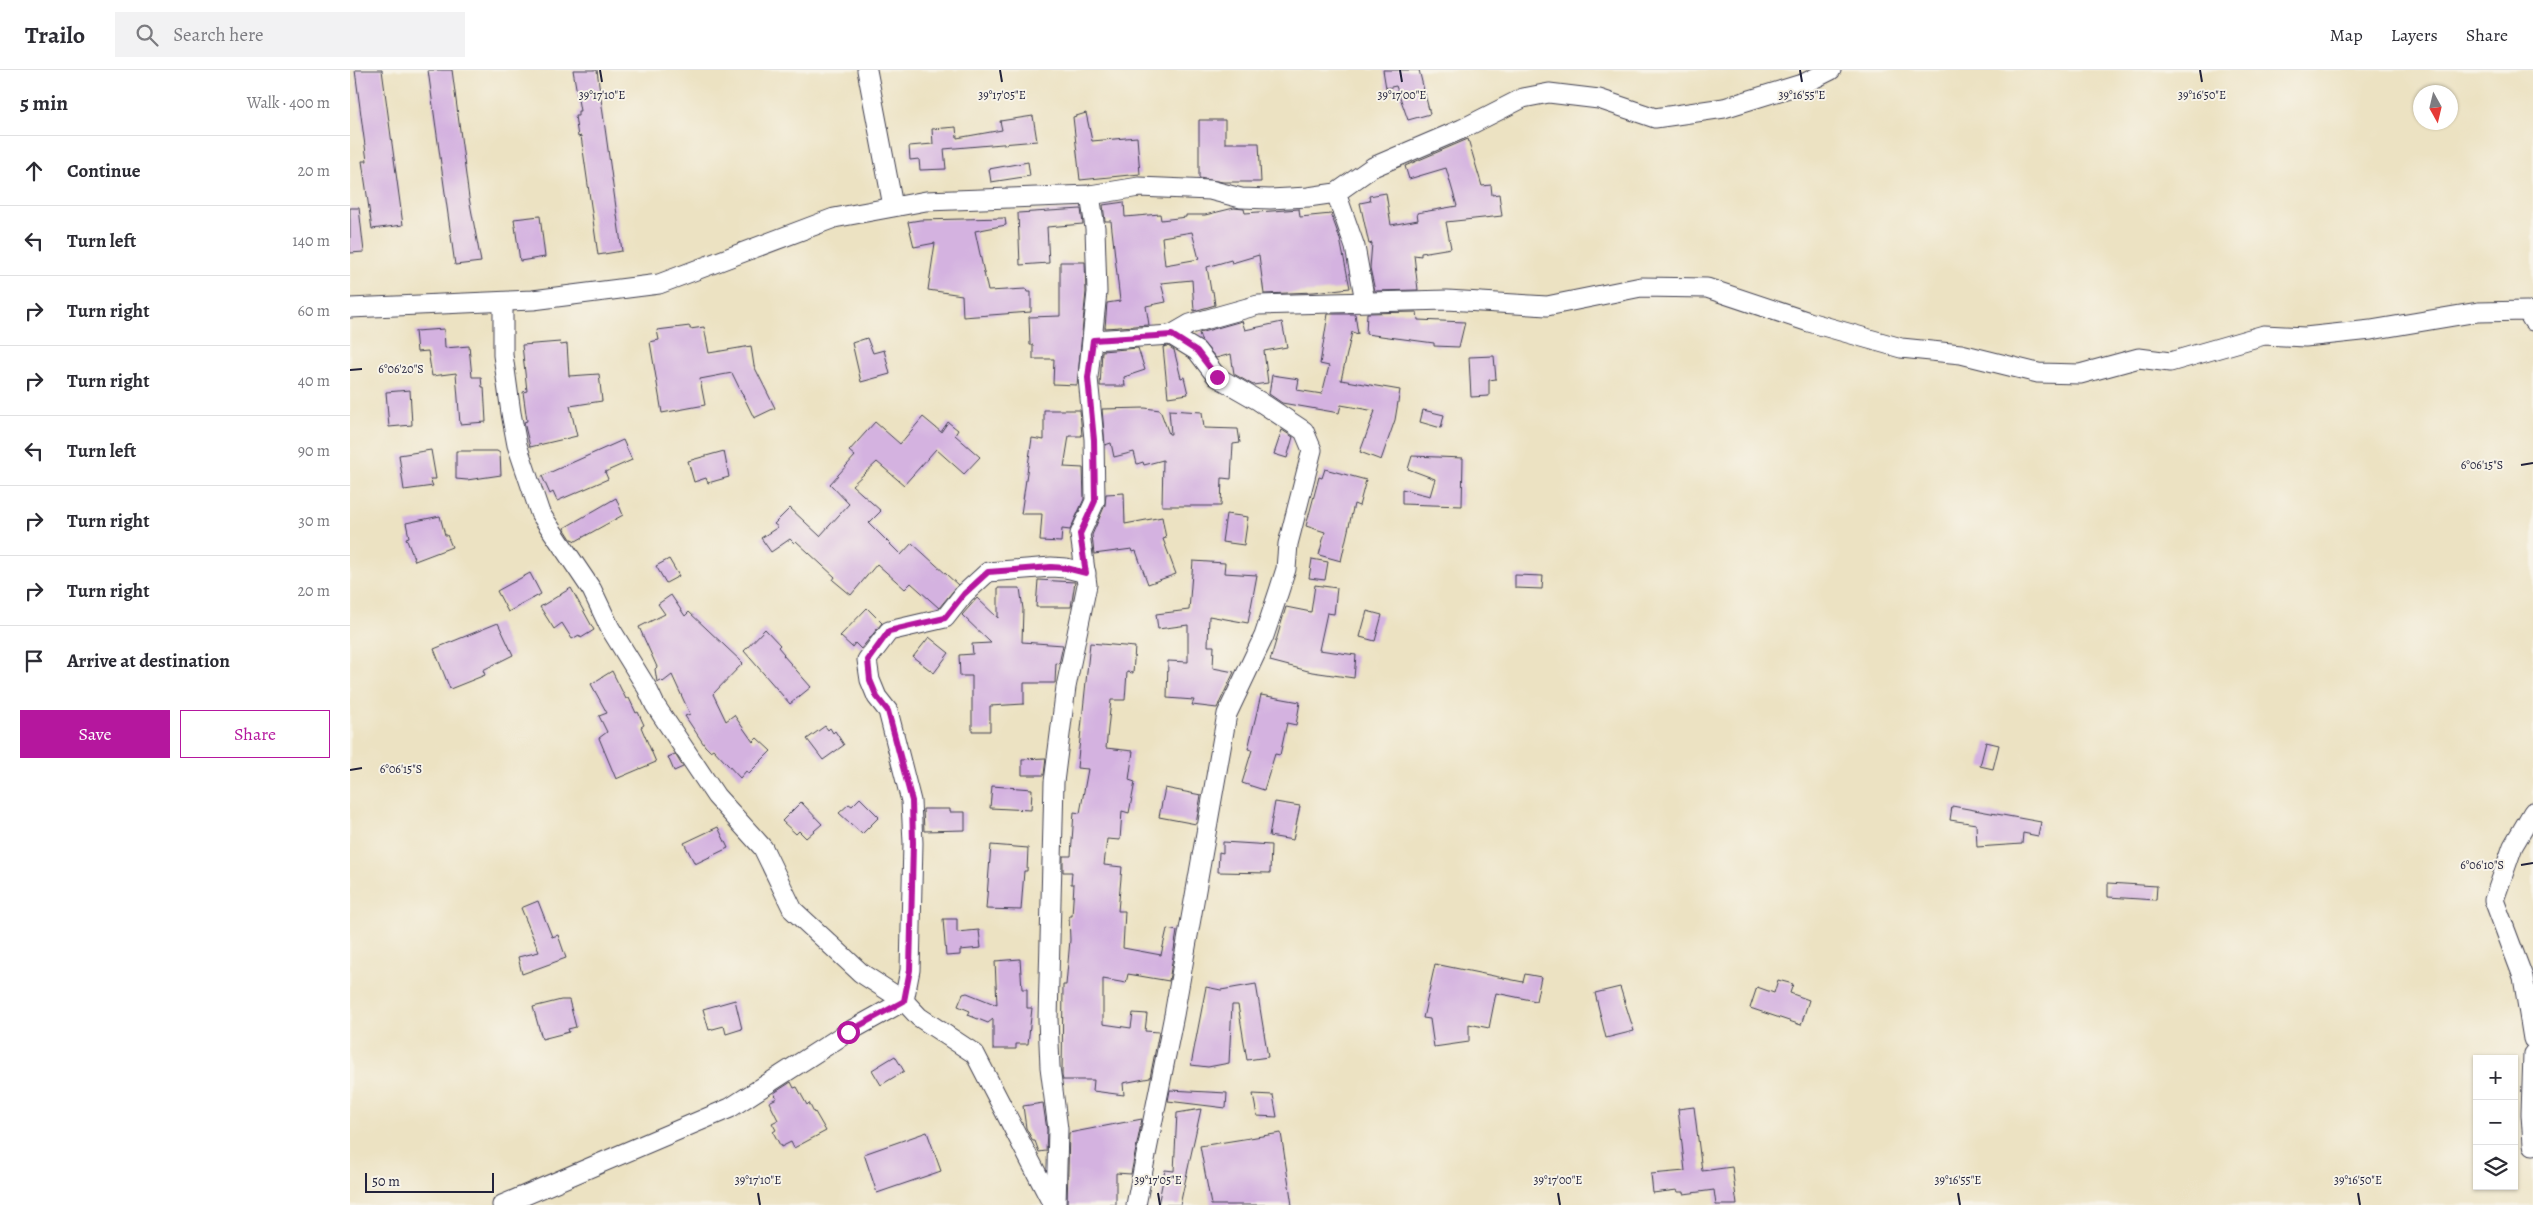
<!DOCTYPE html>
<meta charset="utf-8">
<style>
body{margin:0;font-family:Alegreya,serif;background:#f2f2f3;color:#2b2b33}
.controls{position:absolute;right:15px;bottom:15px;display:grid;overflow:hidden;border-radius:0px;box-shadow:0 1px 4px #0004}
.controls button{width:45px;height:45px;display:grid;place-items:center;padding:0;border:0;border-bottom:1px solid #e1e1e2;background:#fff;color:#2b2b33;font:25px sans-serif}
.compass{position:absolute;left:2063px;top:15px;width:45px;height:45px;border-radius:50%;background:#fff;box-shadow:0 1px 4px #0004;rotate:172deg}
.scale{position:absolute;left:15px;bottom:12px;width:129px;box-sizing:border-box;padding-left:5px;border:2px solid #22223b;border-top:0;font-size:14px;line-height:18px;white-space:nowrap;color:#22223b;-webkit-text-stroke:4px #f7f3e8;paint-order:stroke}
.stop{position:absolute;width:15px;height:15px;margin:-11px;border:4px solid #b5179e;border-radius:50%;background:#fff}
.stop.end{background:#b5179e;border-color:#fff;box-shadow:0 1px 5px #0008}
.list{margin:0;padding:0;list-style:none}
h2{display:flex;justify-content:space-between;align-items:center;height:65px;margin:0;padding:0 20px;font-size:21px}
h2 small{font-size:16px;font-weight:400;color:#7c7c81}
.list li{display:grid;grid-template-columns:32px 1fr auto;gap:15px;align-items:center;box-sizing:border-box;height:70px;padding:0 20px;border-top:1px solid #e1e1e2}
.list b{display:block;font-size:19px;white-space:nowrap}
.list em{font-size:16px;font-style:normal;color:#7c7c81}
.actions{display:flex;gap:10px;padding:15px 20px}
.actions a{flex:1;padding:11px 0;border:1px solid #b5179e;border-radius:0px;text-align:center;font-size:18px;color:#b5179e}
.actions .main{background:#b5179e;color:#fff}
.icon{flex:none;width:28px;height:28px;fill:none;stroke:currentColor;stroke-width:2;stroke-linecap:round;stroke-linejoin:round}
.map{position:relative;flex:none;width:2183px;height:1135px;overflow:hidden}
header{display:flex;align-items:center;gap:30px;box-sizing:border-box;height:70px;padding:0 25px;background:#fff;border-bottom:1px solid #e1e1e2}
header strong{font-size:24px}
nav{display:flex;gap:28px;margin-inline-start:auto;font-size:18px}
.search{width:350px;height:45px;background:#f2f2f3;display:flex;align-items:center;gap:12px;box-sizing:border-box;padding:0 18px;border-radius:0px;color:#7c7c81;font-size:19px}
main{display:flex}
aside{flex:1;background:#fff}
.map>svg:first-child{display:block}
.building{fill:#d4b2e0;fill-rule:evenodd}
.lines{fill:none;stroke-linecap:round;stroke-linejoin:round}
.minor-casing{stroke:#403f4f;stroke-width:21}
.minor{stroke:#fff;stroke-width:19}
.route{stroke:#b5179e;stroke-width:6}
.ticks{fill:none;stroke:#22223b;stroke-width:2}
.ticks-label{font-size:12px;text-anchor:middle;fill:#22223b;stroke:#f7f3e8;stroke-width:4;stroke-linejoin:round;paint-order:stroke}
</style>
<header>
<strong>Trailo</strong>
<div class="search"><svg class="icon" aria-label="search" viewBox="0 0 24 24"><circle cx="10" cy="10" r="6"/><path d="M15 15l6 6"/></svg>Search here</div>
<nav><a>Map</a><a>Layers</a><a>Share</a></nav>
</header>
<main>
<aside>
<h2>5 min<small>Walk · 400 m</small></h2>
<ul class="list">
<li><svg class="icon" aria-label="ahead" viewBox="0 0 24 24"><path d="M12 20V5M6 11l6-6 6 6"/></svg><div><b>Continue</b></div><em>20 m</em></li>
<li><svg class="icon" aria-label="left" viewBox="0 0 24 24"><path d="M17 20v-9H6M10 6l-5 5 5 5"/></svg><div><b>Turn left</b></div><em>140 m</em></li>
<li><svg class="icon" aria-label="right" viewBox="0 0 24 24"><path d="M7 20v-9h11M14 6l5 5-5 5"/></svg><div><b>Turn right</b></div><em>60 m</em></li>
<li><svg class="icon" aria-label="right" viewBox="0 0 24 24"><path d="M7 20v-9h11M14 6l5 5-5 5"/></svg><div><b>Turn right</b></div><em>40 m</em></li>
<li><svg class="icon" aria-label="left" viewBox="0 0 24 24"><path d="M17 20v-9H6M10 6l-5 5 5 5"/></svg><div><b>Turn left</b></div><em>90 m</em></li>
<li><svg class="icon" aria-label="right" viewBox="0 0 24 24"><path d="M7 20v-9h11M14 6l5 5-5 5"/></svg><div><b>Turn right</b></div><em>30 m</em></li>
<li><svg class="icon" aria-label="right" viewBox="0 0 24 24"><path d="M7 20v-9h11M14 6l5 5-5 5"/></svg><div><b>Turn right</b></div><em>20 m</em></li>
<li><svg class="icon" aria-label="arrive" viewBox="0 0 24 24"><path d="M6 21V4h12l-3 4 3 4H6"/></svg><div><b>Arrive at destination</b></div></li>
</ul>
<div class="actions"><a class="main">Save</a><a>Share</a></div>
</aside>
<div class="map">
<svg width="2183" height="1135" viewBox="0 0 2183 1135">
<rect width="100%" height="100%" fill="#f7f3e8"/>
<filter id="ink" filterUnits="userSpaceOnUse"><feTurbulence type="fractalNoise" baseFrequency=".02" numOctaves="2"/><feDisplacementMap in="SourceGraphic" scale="10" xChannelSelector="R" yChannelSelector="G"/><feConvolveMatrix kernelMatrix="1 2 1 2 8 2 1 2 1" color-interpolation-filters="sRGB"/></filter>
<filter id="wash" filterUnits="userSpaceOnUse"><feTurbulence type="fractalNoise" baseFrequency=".0096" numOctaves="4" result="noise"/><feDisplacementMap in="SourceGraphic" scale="20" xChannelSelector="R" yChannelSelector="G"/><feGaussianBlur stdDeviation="1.12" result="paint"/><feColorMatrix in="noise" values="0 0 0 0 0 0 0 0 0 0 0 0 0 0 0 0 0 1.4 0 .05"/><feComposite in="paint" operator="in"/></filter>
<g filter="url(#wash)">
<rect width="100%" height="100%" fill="#ece2c2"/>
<g id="blocks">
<g class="building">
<path d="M5,0H32L53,155L22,159L12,91H17Z"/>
<path d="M78,0H102L119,128L131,192L105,195Z"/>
<path d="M223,0H247L272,181L248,185L231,66L228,67L225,46H228V41H230Z"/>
<path d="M1033,0H1069L1080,44L1058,50L1046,16L1036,18Z"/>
<path d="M736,43L742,71L787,67L790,104L730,110L723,47Z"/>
<path d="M683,46L687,71L594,79L596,99L570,100L569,89L560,90L559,76L583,74L582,59L606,57L607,68L652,60L650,51Z"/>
<path d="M849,50H875V73H909L911,112H873L849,108Z"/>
<path d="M1118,69L1132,116L1141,115L1142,125L1149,124L1152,146L1096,152L1101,178L1071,183V186L1064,185L1068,220L1025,221L1020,198L1022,173L1019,174L1010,133L1020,131L1019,126L1036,123L1041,155L1068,150L1067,143L1107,136L1096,98L1059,109L1055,96Z"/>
<path d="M678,92L680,106L641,112L639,99Z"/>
<path d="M774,132L775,147L810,144L811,150L836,147V145H855L884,138L894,139L895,143L949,139L950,147L981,144L990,169L1000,218L964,222L914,224L909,185L882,193L881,190L857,197L861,221H863L865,235L844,241L842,210L811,213L816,232L796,236L799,255L755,258L757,233L770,231L761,151H755L753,135ZM842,162L849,189L815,195L812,167Z"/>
<path d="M0,138H9L14,182L0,183Z"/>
<path d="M731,139L733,154L697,157L699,193L670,195L668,143Z"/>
<path d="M190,146L195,187L170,191L164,149Z"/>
<path d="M655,148L656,155L625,161L638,221L676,219L677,222H681V242L613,247L612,225L578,220L585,173L564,177L558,152L570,150Z"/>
<path d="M710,192H735L736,222L727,315L703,314L704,289H683V275H680L679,247L710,246Z"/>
<path d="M1067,242L1068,250L1115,252L1109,277L1084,276V273L1016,264L1017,243Z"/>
<path d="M978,244H1005L1008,264L1002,262L991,310L1050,320L1045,350L1031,390L1010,382L1025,341L991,335L989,343L932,333L919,324L922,305L949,309L947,320L972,324L979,296L970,294Z"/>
<path d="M892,251L895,260L932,252L937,277L914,281L918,313L903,315L884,304L881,284L866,288L851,270L849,263Z"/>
<path d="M340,256V259L354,257L359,283L401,276L404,296L425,338L404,348L382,303L350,309L355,335L312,343L300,272L309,270L307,260Z"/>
<path d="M94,259L95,278L119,276L122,307H131L132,317H134L136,352L110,354L106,303L82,306L78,281L67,282L65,261Z"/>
<path d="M517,268L523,283L534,280L540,304L511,312L502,273Z"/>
<path d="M210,272L211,275L217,274L219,306L249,304L252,331L220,336L227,366L180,377L174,352L177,351L173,322L177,321L172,275Z"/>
<path d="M818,276L824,280L831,308L834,307L838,324L818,327L813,277Z"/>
<path d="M788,278L795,300L774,307L775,316H750L752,281Z"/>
<path d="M1144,286L1146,309L1139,310V326L1121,327L1119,287Z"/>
<path d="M60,320L62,355L39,357L36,322Z"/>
<path d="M795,338L810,340L819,364H821L819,340L852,342L854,358L888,359L890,373L883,374L881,409L872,408L871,436H812L813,390L794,395L793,392L787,394L784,382L764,387L761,373L755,375L752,339Z"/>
<path d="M694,340H730L732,366H719L714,397L733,398L734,429L720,460L712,459L711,472L690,471L692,444H671L682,368L694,370Z"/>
<path d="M1073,340L1094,345L1091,358L1070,352Z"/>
<path d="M573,347L591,362L598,352L608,360L605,365L630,387L614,404L586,379L554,415L527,392L502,415L531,441L519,453L551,485L562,473L608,515L589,538L561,513L555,519L527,494L501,525L483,510L485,507L446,471L444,473L440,469L421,482L411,468L428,457L424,454L440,438L470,466L499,434L480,414L505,386L499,381L525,352L550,374Z"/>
<path d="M932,360L943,367L937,388L924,384Z"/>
<path d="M273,370L282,390L255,402L258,409L207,431L203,422L200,424L192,406Z"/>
<path d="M81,380L86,409H80L83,416L54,420L49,385Z"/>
<path d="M106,381H147L150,383L151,405L117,410L106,409Z"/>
<path d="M374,381L379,407L358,413L356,408L344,412L338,391Z"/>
<path d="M1062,386L1113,388L1112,436L1052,434V419L1080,426L1085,409L1058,399Z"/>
<path d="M975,399L1016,410L1009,436L1004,434L991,491L969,485L975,462L956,456L969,407L972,408Z"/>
<path d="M774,423L775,454L812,447L816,468L813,469L826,504L798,514L786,481L783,482L782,479L744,484L742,465L755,435L756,424Z"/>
<path d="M266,428L273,445L226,471L221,469L214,458Z"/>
<path d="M876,444L898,447L894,475L872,472Z"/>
<path d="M90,446L95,465H97L102,477L65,491L56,468L59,467L56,453Z"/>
<path d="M319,489L329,506L316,513L306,496Z"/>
<path d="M962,489L978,492L975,510L959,508Z"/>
<path d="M843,491L875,493L874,503L907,505L898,553L859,546L858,576H864L863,598L884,602L867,638L842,635L844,630L817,628L818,591L838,592V555L808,559L806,544L839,540Z"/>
<path d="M180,503L191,524L158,542L147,521Z"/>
<path d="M1165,505L1193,506L1192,519L1165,518Z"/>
<path d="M688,510L725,512L721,537H686Z"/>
<path d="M965,515L987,518L984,544L977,543L969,580L1006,585L1004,608L962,602L920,591L936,537L961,542Z"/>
<path d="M221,518L244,560L231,568L229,565L222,569L212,553L204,559L190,537Z"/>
<path d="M648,518H670L673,539L672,572L713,575L709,594L706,593L705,613H674V634L640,636V661H622V606H610L609,585L623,584L622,574L641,573L612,545L627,528L648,548Z"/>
<path d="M321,525L335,546L339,542L393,593L363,624L376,651L384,645L403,672L407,668L421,681L399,703L396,701L390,708L363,679L360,681L355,676L335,646L340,644L322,605L313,612L311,610L307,612L305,599L307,597L289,557L315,544L308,534Z"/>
<path d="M517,538L532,553L511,579L505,573L502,577L490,566Z"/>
<path d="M1017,541L1032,545L1025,571L1010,567Z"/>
<path d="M148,553L163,585L133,600L135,605L100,619L84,579Z"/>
<path d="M415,559L430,575L428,577L434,584L433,585L461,617L440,634L394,581Z"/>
<path d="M579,567L599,583L584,603L563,587Z"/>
<path d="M740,573L785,577L783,603L777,602L775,630H761L756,678L783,681L779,710L785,712L779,743L772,741L770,770L757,769L754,795L772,797L768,841H775L773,878L811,885L817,859L827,861L819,911L778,904L776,913L753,909V954L781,958L783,943L797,944L795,961L809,962L800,1008L773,1013L774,1025L743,1021L744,1010H713L712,1006L713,915H716L720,870L719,846H722L724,814H721L722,802H713V786H721L724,742L730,743L738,699L727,698Z"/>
<path d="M262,601L276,629L279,628L286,643L288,642L294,655L291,657L306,692L266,709L249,668L257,662L249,646L257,643L241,614Z"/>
<path d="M911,625L950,632L946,655L937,653L930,685L925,684L914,720L892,713L902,680L898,679Z"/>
<path d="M475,656L478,660L480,658L483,663L485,661L494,675L473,690L457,669Z"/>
<path d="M1636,672L1649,675L1643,699L1630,696Z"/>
<path d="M325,684L333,697L324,701L318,687Z"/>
<path d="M696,688L694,705H672V689Z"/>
<path d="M642,716L682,719L681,740L640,738Z"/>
<path d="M815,718L851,725L846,754L809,747Z"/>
<path d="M510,728L529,747L512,764L489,743L499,734L502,736Z"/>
<path d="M451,732L472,754L456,768L449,761L446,764L432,751Z"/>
<path d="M925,732L950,736L943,770L919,766Z"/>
<path d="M1602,736L1691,752L1688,766L1673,763L1672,774L1627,777L1626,754L1600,750Z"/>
<path d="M573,739H600V742H615V760L574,761Z"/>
<path d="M368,757L378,778L345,794L334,773Z"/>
<path d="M873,772L921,775L920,803L868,802L869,782L873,783Z"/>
<path d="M641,775L678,778L677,801H674L671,840L636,839Z"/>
<path d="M1758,813L1807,816L1806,830L1758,827Z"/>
<path d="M188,831L202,867L208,865L216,888L172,904L168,887L189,882L171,838Z"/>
<path d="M593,849H607V862L629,860L631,878L610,880V885L596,886Z"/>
<path d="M670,889L672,919H677V938H682L678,974H666V979H643V949L638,953L618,945L620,941L608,936L613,924L617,923L647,935L645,891Z"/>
<path d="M1085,894L1173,912L1175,904L1191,907L1186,931L1146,923L1139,958L1119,954V972L1084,977L1080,949L1073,948Z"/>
<path d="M1428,910L1443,914L1440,923L1459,930L1451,955L1400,938L1407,917L1424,923Z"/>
<path d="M906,914L918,987L897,990L888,935H882L879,993L858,997L841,995L856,917L871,920Z"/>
<path d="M1270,917L1284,961L1256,968L1245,923Z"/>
<path d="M211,930H219L226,957L218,959L219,962L192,969L183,937Z"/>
<path d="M385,930L392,959L376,964L374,956L359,960L353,939Z"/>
<path d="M545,986L554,1001L531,1015L522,1000Z"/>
<path d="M441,1012L444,1018L447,1017L457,1035L459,1033L464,1043L465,1042L476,1061L444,1078L441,1072L431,1077L423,1062L426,1060L422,1053L428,1050L419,1032L427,1028L424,1023Z"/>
<path d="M820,1020L877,1023L876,1038L818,1031Z"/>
<path d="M903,1024L923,1025L927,1047L907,1046Z"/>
<path d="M693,1033L697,1060L696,1081L689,1082L685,1071H683L676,1058L673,1036Z"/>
<path d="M1344,1037L1352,1101L1382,1097L1387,1135H1366L1364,1120L1334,1124V1122H1328L1327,1120L1303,1123L1301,1104L1335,1101L1328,1039Z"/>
<path d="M851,1039L830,1135H808L815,1100L824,1101L827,1043Z"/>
<path d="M792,1049L781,1104L766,1103V1135H717L719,1063Z"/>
<path d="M577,1062L591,1101L527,1123L514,1084Z"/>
<path d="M931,1063L942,1135H861L850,1076Z"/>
</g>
</g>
</g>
<g filter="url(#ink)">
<use href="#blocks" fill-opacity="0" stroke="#403f4f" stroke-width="1"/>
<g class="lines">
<defs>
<g id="minor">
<path d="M517,0L543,136"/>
<path d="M986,123L1005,177L1015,231"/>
<path d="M153,232V285L161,343L167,375L190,443L242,520L260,558L297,618L305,635L366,726L413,778L443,840L511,903L554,931L569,947L625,984L703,1135"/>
<path d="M0,238L183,230L309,214L484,148L576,131L740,125L789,117L860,120L891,128L920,129L958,127L986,123L1023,97L1112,59L1173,28L1199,23L1249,29L1305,48L1374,38L1455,13L1481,0"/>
<path d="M821,265L840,254L908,235L1097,230L1197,236L1291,217L1357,218L1459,252L1551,278L1611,284L1688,303L1730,304L1789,288L1820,292L1914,265L1955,267L2021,260L2128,242L2177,241L2183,251"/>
<path d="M743,270L821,265L847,281L867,307L909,331L954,361L962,380L938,474L936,499L929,521L914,566L877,644L824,945L786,1135"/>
<path d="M2183,742L2163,776L2144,830L2173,907L2183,969"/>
<path d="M2183,984L2181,1044L2183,1075"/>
<path d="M152,1135L380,1038L498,962L554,931L560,900L563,773L561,731L538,641L527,627L520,610L517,590L539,561L595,548L614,524L638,502L701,497L716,498L736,503"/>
<path d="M706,1135L708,1059L700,997L698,949L704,712L716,617L737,515L730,464L745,431L744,369L738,308L747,222L745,158L740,125"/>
</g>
</defs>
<use href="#minor" class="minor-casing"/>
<use href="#minor" class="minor"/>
</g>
</g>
<g class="lines" filter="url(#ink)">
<path class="route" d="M498,962L554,931L560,900L563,773L562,731L538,641L527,627L520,610L518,590L539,561L595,548L614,524L638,502L701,497L716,498L736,503L730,464L745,431L744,370L738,308L743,270L822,265L847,281L867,307"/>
</g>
<path class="ticks" d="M250,0L252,12M650,0L652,12M1050,0L1052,12M1450,0L1452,12M1850,0L1852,12M0,300L12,299M2171,395L2183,393M0,700L12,698M2171,795L2183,793M408,1123L410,1135M808,1123L810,1135M1208,1123L1210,1135M1608,1123L1610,1135M2008,1123L2010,1135"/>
<g class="ticks-label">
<text x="252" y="29">39°17'10"E</text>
<text x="652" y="29">39°17'05"E</text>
<text x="1052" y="29">39°17'00"E</text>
<text x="1452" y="29">39°16'55"E</text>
<text x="1852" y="29">39°16'50"E</text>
<text x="51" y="303">6°06'20"S</text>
<text x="2132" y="399">6°06'15"S</text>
<text x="51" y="703">6°06'15"S</text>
<text x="2132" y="799">6°06'10"S</text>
<text x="408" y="1114">39°17'10"E</text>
<text x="808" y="1114">39°17'05"E</text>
<text x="1208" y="1114">39°17'00"E</text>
<text x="1608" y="1114">39°16'55"E</text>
<text x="2008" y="1114">39°16'50"E</text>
</g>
</svg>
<div class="controls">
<button>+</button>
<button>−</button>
<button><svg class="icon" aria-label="layers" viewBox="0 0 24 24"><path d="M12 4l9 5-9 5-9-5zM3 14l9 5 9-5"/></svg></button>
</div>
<svg class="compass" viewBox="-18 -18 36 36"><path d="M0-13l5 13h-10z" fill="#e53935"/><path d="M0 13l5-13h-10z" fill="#7c7c81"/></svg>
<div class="scale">50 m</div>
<div class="stop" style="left:498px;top:962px"></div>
<div class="stop end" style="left:867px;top:307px"></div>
</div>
</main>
